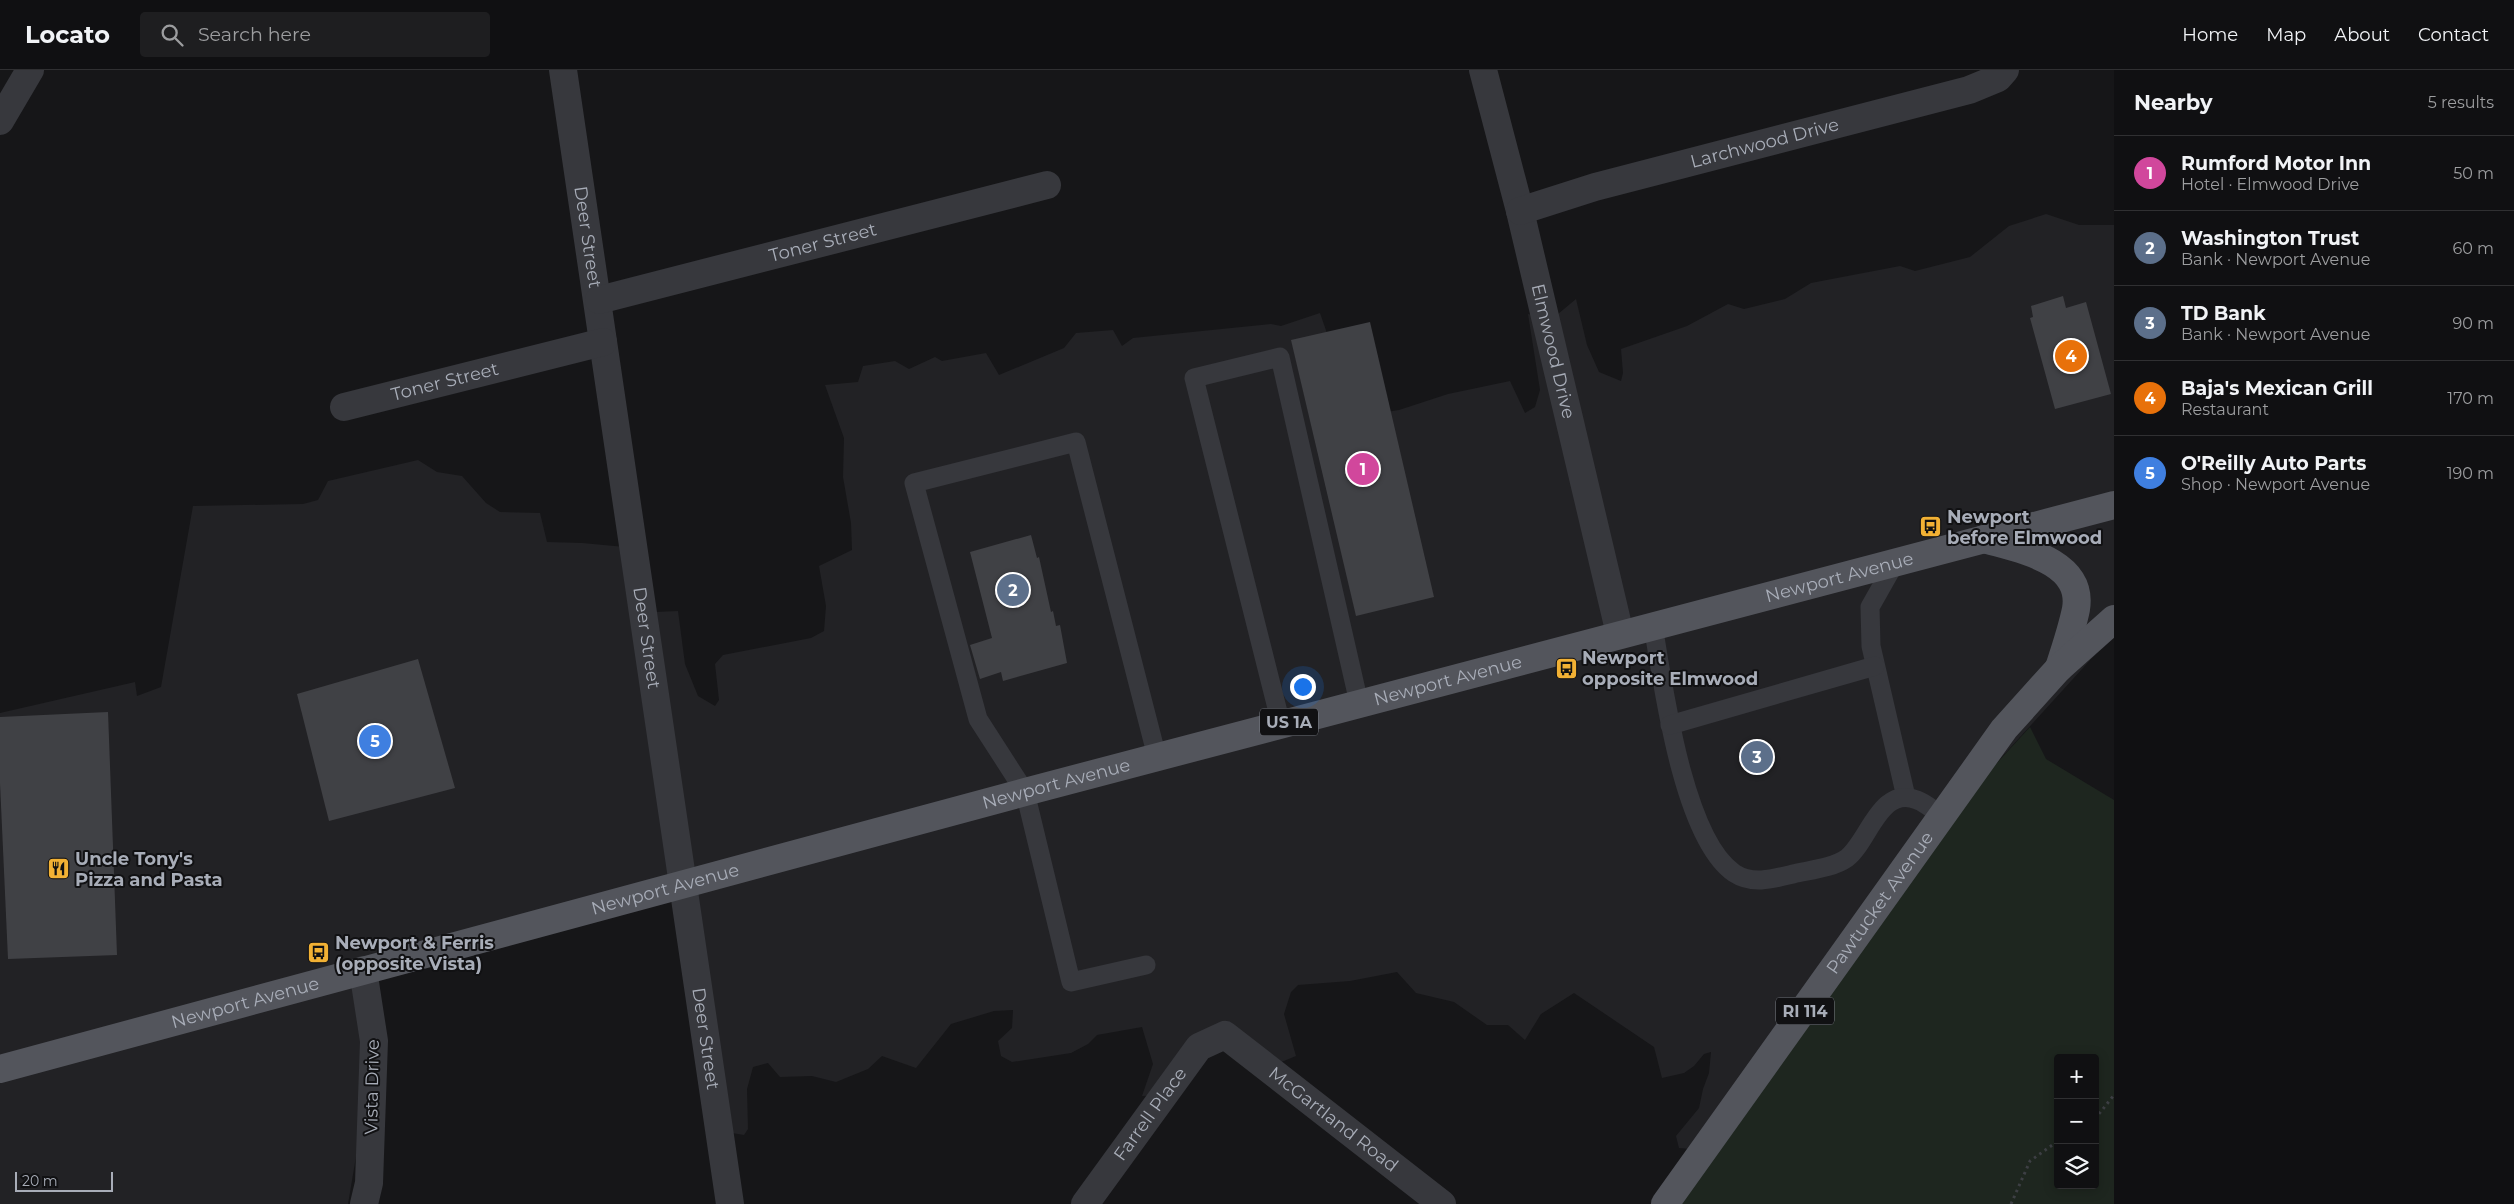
<!DOCTYPE html>
<meta charset="utf-8">
<style>
body{margin:0;font-family:Montserrat,sans-serif;background:#1e1e20;color:#f1f3f6}
.controls{position:absolute;right:15px;bottom:15px;display:grid;overflow:hidden;border-radius:5px;box-shadow:0 2px 12px #0003}
.controls button{width:45px;height:45px;display:grid;place-items:center;padding:0;border:0;border-bottom:1px solid #303032;background:#101012;color:#f1f3f6;font:25px sans-serif}
.scale{position:absolute;left:15px;bottom:12px;width:98px;box-sizing:border-box;padding-left:5px;border:2px solid #a8adb8;border-top:0;font-size:14px;line-height:18px;white-space:nowrap;color:#a8adb8;-webkit-text-stroke:4px #111113;paint-order:stroke}
.you{position:absolute;left:1302px;top:616px;width:18px;height:18px;margin:-12px;border:4px solid #fff;border-radius:50%;background:#1a73e8;box-shadow:0 0 0 8px #1a73e833}
.badge{display:grid;place-items:center;width:32px;height:32px;border-radius:50%;background:#ea580c;color:#fff;font-size:16px;font-weight:700}
.pin{position:absolute;translate:-50% -50%;border:2px solid #fff;box-shadow:0 1px 5px #0006}
.list{margin:0;padding:0;list-style:none}
h2{display:flex;justify-content:space-between;align-items:center;height:65px;margin:0;padding:0 20px;font-size:21px}
h2 small{font-size:16px;font-weight:400;color:#9c9d9f}
.list li{display:grid;grid-template-columns:32px 1fr auto;gap:15px;align-items:center;box-sizing:border-box;height:75px;padding:0 20px;border-top:1px solid #303032}
.list b{display:block;font-size:19px;white-space:nowrap}
.list p{margin:0;font-size:16px;white-space:nowrap;color:#9c9d9f}
.list em{font-size:16px;font-style:normal;color:#9c9d9f}
.icon{flex:none;width:28px;height:28px;fill:none;stroke:currentColor;stroke-width:2;stroke-linecap:round;stroke-linejoin:round}
.map{position:relative;flex:none;width:2114px;height:1134px;overflow:hidden}
header{display:flex;align-items:center;gap:30px;box-sizing:border-box;height:70px;padding:0 25px;background:#101012;border-bottom:1px solid #303032}
header strong{font-size:24px}
nav{display:flex;gap:28px;margin-inline-start:auto;font-size:18px}
.search{width:350px;height:45px;background:#1e1e20;display:flex;align-items:center;gap:12px;box-sizing:border-box;padding:0 18px;border-radius:5px;color:#9c9d9f;font-size:19px}
main{display:flex}
aside{flex:1;background:#101012}
.map>svg:first-child{display:block}
.built{fill:#222225}
.green{fill:#1e261f;fill-rule:evenodd}
.building{fill:#404145}
.lines{fill:none;stroke-linecap:round;stroke-linejoin:round}
.path{stroke:#3d3f44;stroke-width:3;stroke-dasharray:2.5 4;stroke-linecap:butt}
.service{stroke:#37383d;stroke-width:19}
.minor{stroke:#37383d;stroke-width:28}
.tertiary{stroke:#37383d;stroke-width:28}
.primary{stroke:#53555c;stroke-width:28}
.labels{text-anchor:middle;stroke-width:4;stroke-linejoin:round;paint-order:stroke}
.shield{fill:#111113;stroke:#7b7e86;stroke-width:1}
.shield-label{font-size:16px;font-weight:bold;fill:#a8adb8}
.street-label{font-size:18px;fill:#a8adb8;stroke:#111113}
.poi-label{font-size:18px;font-weight:bold;fill:#a8adb8;stroke:#111113;text-anchor:start}
</style>
<header>
<strong>Locato</strong>
<div class="search"><svg class="icon" aria-label="search" viewBox="0 0 24 24"><circle cx="10" cy="10" r="6"/><path d="M15 15l6 6"/></svg>Search here</div>
<nav><a>Home</a><a>Map</a><a>About</a><a>Contact</a></nav>
</header>
<main>
<div class="map">
<svg width="2114" height="1134" viewBox="0 0 2114 1134">
<rect width="100%" height="100%" fill="#161618"/>
<path class="built" d="M2046,144L2079,155H2114V568L2092,588L1939,756L1691,1079L1679,1078L1676,1066L1699,1038L1703,1019L1709,1003L1711,982L1704,984L1694,996L1684,1003L1662,1008L1654,977L1574,923L1541,944L1525,970L1508,955H1487L1454,932L1416,923L1397,902L1350,911L1298,915L1291,922L1284,944L1296,986L1274,995L1211,969L1170,1025L1142,1026L1153,994L1142,957L1097,965L1088,974L1071,983L1012,992L1001,986L998,971L1012,958L1013,940L994,941L951,954L916,998L882,986L868,999L836,1012L812,1006L780,1007L768,993L753,997L747,1019L748,1059L744,1065L726,1062L689,818L369,900L375,974L348,1134H0V643L135,612L137,626L161,617L193,436L303,434L318,430L328,411L418,390L437,402L462,406L486,433L500,442L540,443L547,472L582,473L647,479L655,542L678,541L685,594L698,626L715,636L719,630L715,594L723,585L811,568L824,561L826,536L819,496L852,480L851,453L843,407L844,368L825,315L858,312L863,296L895,291L909,299L935,287L942,291L986,283L999,305L1064,278L1076,263L1113,260L1122,276L1133,268L1271,254L1281,256L1320,243L1354,341L1361,346L1399,340L1448,324L1510,311L1525,343L1535,337L1540,320L1528,244L1552,249L1576,229L1587,275L1599,302L1621,311L1623,303L1621,279L1687,256L1728,234L1744,239L1785,229L1811,213L1900,196L1915,201L1970,187L2009,156Z"/>
<path class="green" d="M2030,657L2046,689L2114,730V1134H1660L1939,756ZM2058,988H2095V1115H2058Z"/>
<g class="building">
<path d="M2063,226L2066,238L2086,232L2111,324L2055,339L2030,248L2033,247L2031,236Z"/>
<path d="M1370,252L1434,527L1356,546L1291,270Z"/>
<path d="M1031,465L1037,488L1039,487L1051,542L1053,541L1056,556L1060,555L1067,593L1003,611L1001,602L980,609L970,575L992,568L970,482Z"/>
<path d="M418,589L455,718L329,751L297,624Z"/>
<path d="M108,642L117,885L8,889L0,713V647Z"/>
</g>
<g class="lines">
<g class="path">
<path d="M2095,1049L2114,1025"/>
<path d="M2011,1134L2030,1091L2058,1071"/>
</g>
<g class="service">
<path d="M1896,491L1870,537L1871,576L1906,727"/>
<path d="M1653,555C1663,615 1683,768 1734,803C1752,815 1773,809 1793,804C1810,800 1833,798 1847,788C1869,771 1880,715 1917,730C1926,733 1934,741 1942,746"/>
<path d="M1281,654L1194,308L1280,287L1359,633"/>
<path d="M1670,655L1875,596"/>
<path d="M1146,895L1071,912L1025,722L978,649L914,413L1076,372L1157,687"/>
</g>
<g class="minor">
<path id="s1" d="M563,0L730,1134"/>
<path id="s2" d="M1483,0L1520,141L1620,564"/>
<path id="s3" d="M1520,141L1595,117L1969,20L1998,8L2005,0"/>
<path id="s4" d="M599,230L1047,115"/>
<path id="s5" d="M344,337L603,272"/>
<path d="M363,900L374,971L369,1113L364,1134"/>
<path id="s6" d="M1085,1134L1199,977L1225,965L1442,1134"/>
</g>
<path class="tertiary" d="M0,51L30,0"/>
<g class="primary">
<path d="M1984,469C2018,479 2084,490 2076,539C2072,559 2065,579 2059,598"/>
<path id="s7" d="M0,999L1025,722L2114,435"/>
<path id="s8" d="M1665,1134L2004,659L2059,598L2114,549"/>
</g>
</g>
<defs>
<symbol id="bus-square" viewBox="-11 -11 22 22"><rect x="-9" y="-9" width="18" height="18" rx="4" fill="#f2b134" stroke="#111113"/><path d="M-5-6H5V4H4V6H2V4H-2V6H-4V4H-5ZM-3.5-4V0h7V-4ZM-3.5 1.2v1.5H-2V1.2ZM2 1.2v1.5H3.5V1.2Z" fill="#111"/></symbol>
<symbol id="restaurant-square" viewBox="-11 -11 22 22"><rect x="-9" y="-9" width="18" height="18" rx="4" fill="#f2b134" stroke="#111113"/><path d="M-5-6h1v4h1v-4h1v4h1v-4h1v5L-1.5 .5V6h-2V.5L-5-1ZM5-6V6H3V1.5H1.5Q1.5-4 5-6Z" fill="#111"/></symbol>
</defs>
<g fill-rule="evenodd">
<use href="#bus-square" x="1918" y="444" width="25" height="25"/>
<use href="#bus-square" x="1554" y="586" width="25" height="25"/>
<use href="#restaurant-square" x="46" y="786" width="25" height="25"/>
<use href="#bus-square" x="306" y="870" width="25" height="25"/>
</g>
<g class="labels">
<g class="shield">
<rect x="1260" y="638.5" width="58" height="27" rx="4"/>
<rect x="1776" y="927.5" width="58" height="27" rx="4"/>
</g>
<g class="shield-label">
<text x="1289" y="658">US 1A</text>
<text x="1805" y="947">RI 114</text>
</g>
<g class="street-label">
<text dy="6" stroke="none"><textPath href="#s3" startOffset="254">Larchwood Drive</textPath></text>
<text dy="6" stroke="none"><textPath href="#s1" startOffset="169">Deer Street</textPath></text>
<text dy="6" stroke="none"><textPath href="#s4" startOffset="231">Toner Street</textPath></text>
<text dy="6" stroke="none"><textPath href="#s2" startOffset="290">Elmwood Drive</textPath></text>
<text dy="6" stroke="none"><textPath href="#s5" startOffset="104">Toner Street</textPath></text>
<text dy="6" stroke="none"><textPath href="#s7" startOffset="1904">Newport Avenue</textPath></text>
<text dy="6" stroke="none"><textPath href="#s1" startOffset="574">Deer Street</textPath></text>
<text dy="6" stroke="none"><textPath href="#s7" startOffset="1499">Newport Avenue</textPath></text>
<text dy="6" stroke="none"><textPath href="#s7" startOffset="1094">Newport Avenue</textPath></text>
<text dy="6" stroke="none"><textPath href="#s7" startOffset="689">Newport Avenue</textPath></text>
<text dy="6" stroke="none"><textPath href="#s8" startOffset="370">Pawtucket Avenue</textPath></text>
<text dy="6" stroke="none"><textPath href="#s7" startOffset="254">Newport Avenue</textPath></text>
<text dy="6" stroke="none"><textPath href="#s1" startOffset="979">Deer Street</textPath></text>
<text transform="translate(372 1017) rotate(-89)" y="6">Vista Drive</text>
<text dy="6" stroke="none"><textPath href="#s6" startOffset="111">Farrell Place</textPath></text>
<text dy="6" stroke="none"><textPath href="#s6" startOffset="360">McGartland Road</textPath></text>
</g>
<g class="poi-label">
<text x="1947" y="453">Newport<tspan x="1947" dy="21">before Elmwood</tspan></text>
<text x="1582" y="594">Newport<tspan x="1582" dy="21">opposite Elmwood</tspan></text>
<text x="75" y="795">Uncle Tony's<tspan x="75" dy="21">Pizza and Pasta</tspan></text>
<text x="335" y="879">Newport &amp; Ferris<tspan x="335" dy="21">(opposite Vista)</tspan></text>
</g>
</g>
</svg>
<div class="controls">
<button>+</button>
<button>−</button>
<button><svg class="icon" aria-label="layers" viewBox="0 0 24 24"><path d="M12 4l9 5-9 5-9-5zM3 14l9 5 9-5"/></svg></button>
</div>
<div class="scale">20 m</div>
<div class="you"></div>
<div class="pin badge" style="left:1363px;top:399px;background:#d1479c">1</div>
<div class="pin badge" style="left:1013px;top:520px;background:#5c6f8a">2</div>
<div class="pin badge" style="left:1757px;top:687px;background:#5c6f8a">3</div>
<div class="pin badge" style="left:2071px;top:286px;background:#e8710a">4</div>
<div class="pin badge" style="left:375px;top:671px;background:#3f7fe0">5</div>
</div>
<aside>
<h2>Nearby<small>5 results</small></h2>
<ul class="list">
<li><span class="badge" style="background:#d1479c">1</span><div><b>Rumford Motor Inn</b><p>Hotel · Elmwood Drive</p></div><em>50 m</em></li>
<li><span class="badge" style="background:#5c6f8a">2</span><div><b>Washington Trust</b><p>Bank · Newport Avenue</p></div><em>60 m</em></li>
<li><span class="badge" style="background:#5c6f8a">3</span><div><b>TD Bank</b><p>Bank · Newport Avenue</p></div><em>90 m</em></li>
<li><span class="badge" style="background:#e8710a">4</span><div><b>Baja's Mexican Grill</b><p>Restaurant</p></div><em>170 m</em></li>
<li><span class="badge" style="background:#3f7fe0">5</span><div><b>O'Reilly Auto Parts</b><p>Shop · Newport Avenue</p></div><em>190 m</em></li>
</ul>
</aside>
</main>
